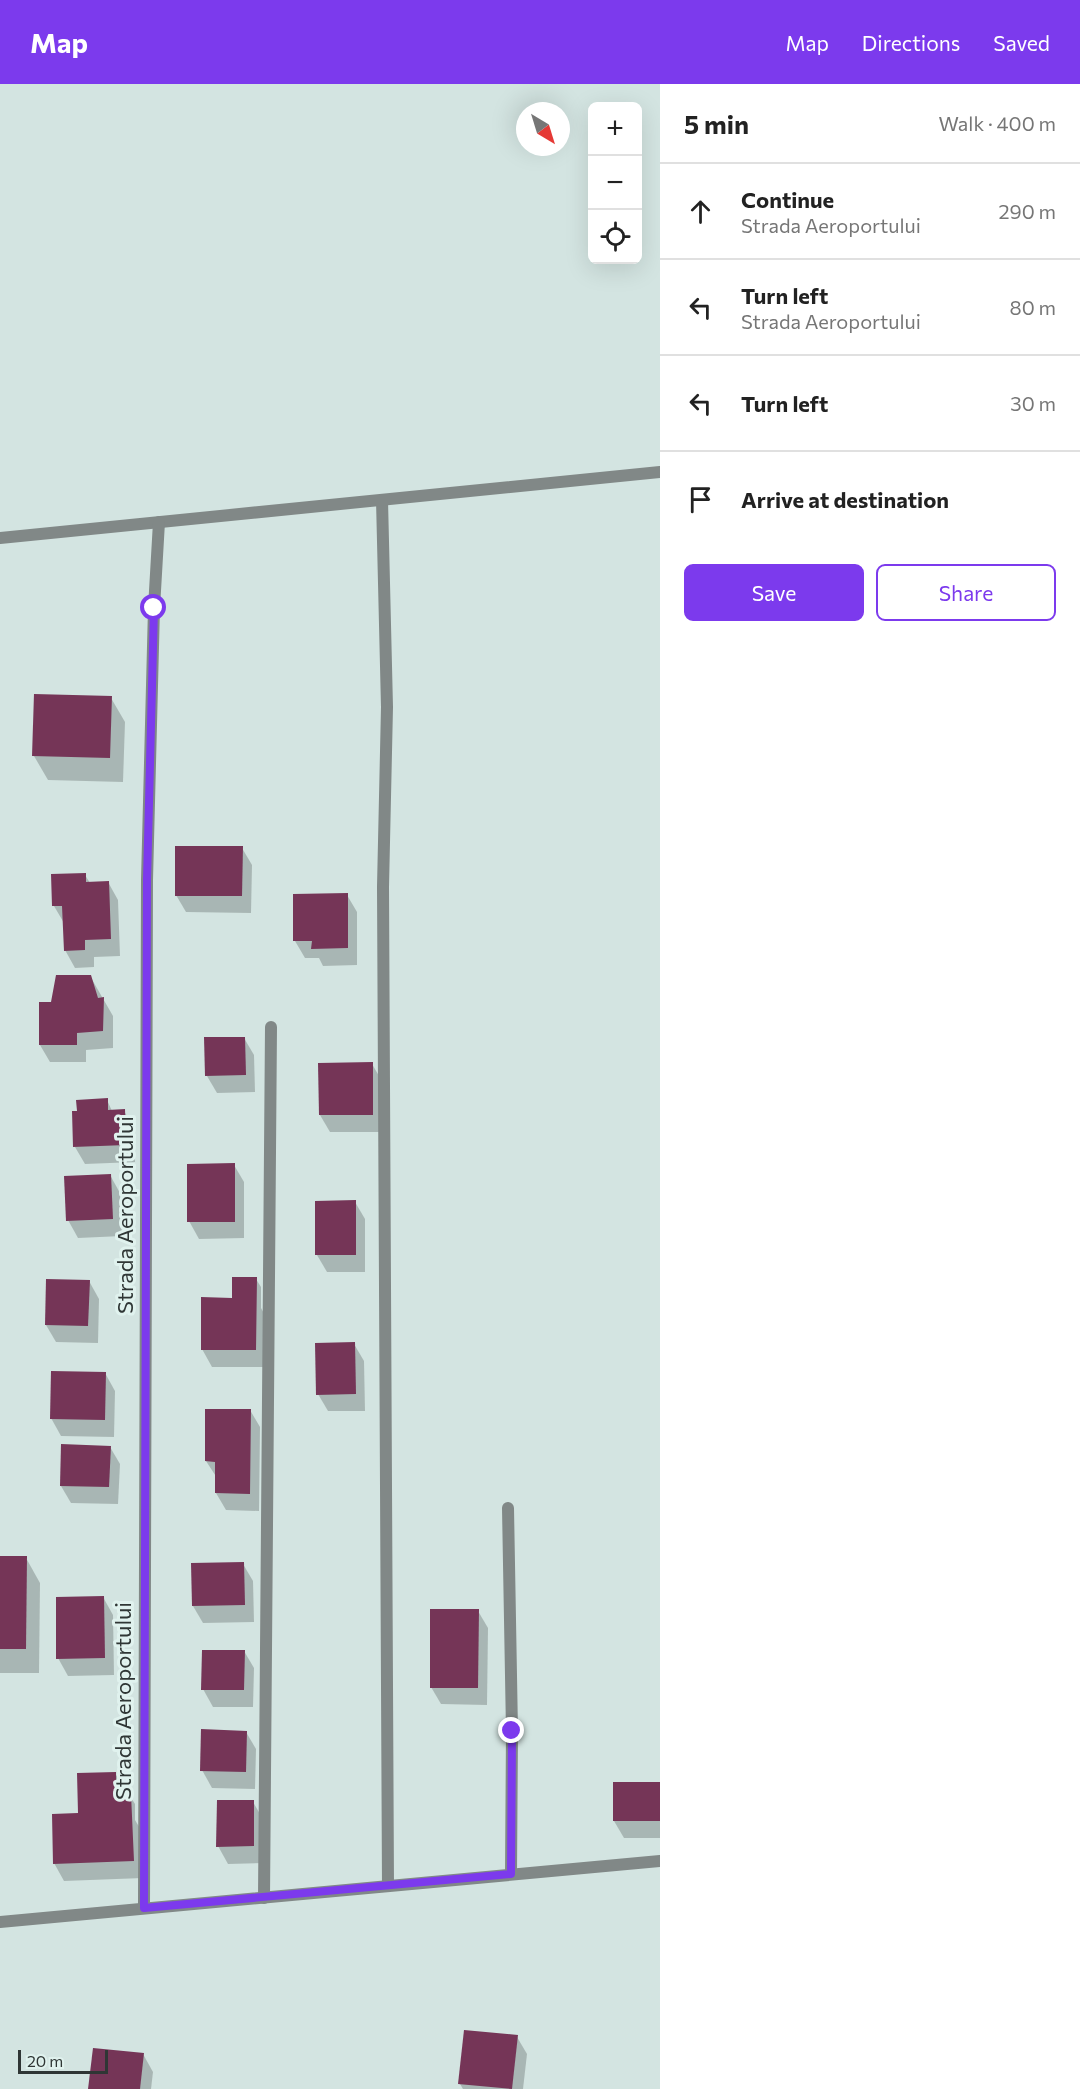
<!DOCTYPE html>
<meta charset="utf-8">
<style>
body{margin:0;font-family:Commissioner,sans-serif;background:#f6f6f6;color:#222}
.controls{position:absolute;right:18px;top:18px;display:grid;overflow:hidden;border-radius:9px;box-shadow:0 6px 24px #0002}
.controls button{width:54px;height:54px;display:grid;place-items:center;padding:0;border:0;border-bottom:2px solid #e0e0e0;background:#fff;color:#222;font:30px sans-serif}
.compass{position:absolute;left:516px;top:18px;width:54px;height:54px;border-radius:50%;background:#fff;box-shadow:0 6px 24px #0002;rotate:142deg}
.scale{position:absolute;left:18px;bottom:15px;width:90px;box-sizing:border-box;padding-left:6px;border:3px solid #2f3635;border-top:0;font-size:16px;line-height:21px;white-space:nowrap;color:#2f3635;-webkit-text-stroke:4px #e0f2ee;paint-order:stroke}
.stop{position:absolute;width:18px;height:18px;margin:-14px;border:4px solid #7c3aed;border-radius:50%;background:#fff}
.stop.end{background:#7c3aed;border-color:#fff;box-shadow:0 2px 6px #0008}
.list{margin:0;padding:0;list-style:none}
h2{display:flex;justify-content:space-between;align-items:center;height:78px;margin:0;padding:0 24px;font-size:26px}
h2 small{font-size:20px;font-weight:400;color:#767676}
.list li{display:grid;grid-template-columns:39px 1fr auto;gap:18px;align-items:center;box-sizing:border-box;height:96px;padding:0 24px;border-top:2px solid #e0e0e0}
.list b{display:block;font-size:22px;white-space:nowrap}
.list p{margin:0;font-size:20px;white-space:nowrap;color:#767676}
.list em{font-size:20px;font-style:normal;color:#767676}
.actions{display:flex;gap:12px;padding:18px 24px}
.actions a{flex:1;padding:14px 0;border:2px solid #7c3aed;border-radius:9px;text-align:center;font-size:21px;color:#7c3aed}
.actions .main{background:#7c3aed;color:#fff}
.icon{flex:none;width:33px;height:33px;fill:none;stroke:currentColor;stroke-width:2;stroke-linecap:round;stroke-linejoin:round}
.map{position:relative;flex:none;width:660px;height:2005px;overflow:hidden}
header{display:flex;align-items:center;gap:36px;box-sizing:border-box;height:84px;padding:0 30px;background:#7c3aed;color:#fff}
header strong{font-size:28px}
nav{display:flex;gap:33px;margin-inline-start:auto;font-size:21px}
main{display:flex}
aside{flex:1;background:#fff}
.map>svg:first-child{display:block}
.shadow{fill:#0003}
.building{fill:#753557}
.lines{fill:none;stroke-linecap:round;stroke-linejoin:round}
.minor{stroke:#818887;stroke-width:12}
.tertiary{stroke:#818887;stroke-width:12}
.route{stroke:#7c3aed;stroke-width:8}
.labels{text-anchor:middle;stroke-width:6;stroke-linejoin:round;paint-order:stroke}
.street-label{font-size:22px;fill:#2f3635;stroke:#e0f2ee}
</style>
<header>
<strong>Map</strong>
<nav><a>Map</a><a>Directions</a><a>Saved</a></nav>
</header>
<main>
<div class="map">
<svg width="660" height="2005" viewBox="0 0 660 2005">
<rect width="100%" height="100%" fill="#d3e4e1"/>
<g class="shadow">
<path d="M111,614L125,638L123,698L48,696L34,672Z"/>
<path d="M242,764L252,781L251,829L186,828L176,811Z"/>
<path d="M85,791L90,799L108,798L118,816L120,872L94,873V883L75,884L65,866L64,839L54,822Z"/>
<path d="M294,811H347L357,828V881L323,882L319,874H305L295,857Z"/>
<path d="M90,892L113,932V964L86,966V978H50L40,961Z"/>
<path d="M244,954L254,971L255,1008L217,1009L207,992Z"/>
<path d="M372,980L382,997V1048H330L320,1031Z"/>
<path d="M107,1016L112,1027H124L134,1044L135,1078L85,1080L75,1063Z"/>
<path d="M234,1081L244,1098V1154L199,1155L189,1137Z"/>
<path d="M110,1091L120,1109L122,1152L78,1154L68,1136Z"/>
<path d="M355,1118L365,1135V1188H327L317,1171Z"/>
<path d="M256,1195L261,1203V1224L266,1233L265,1283H212L202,1265L234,1215Z"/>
<path d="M89,1197L99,1215L98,1259L56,1258L46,1241Z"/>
<path d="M354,1260L364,1277L365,1327H328L318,1310Z"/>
<path d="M105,1289L115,1307L114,1353L61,1352L51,1334Z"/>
<path d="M250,1326L260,1343L259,1427L226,1426L216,1409L217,1394L206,1377Z"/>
<path d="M110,1363L120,1380L118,1420L71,1419L61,1402Z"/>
<path d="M0,1474H26L40,1499L39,1589H0Z"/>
<path d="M243,1480L253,1497L254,1538L203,1539L193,1522Z"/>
<path d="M103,1513L113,1531L114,1591L68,1592L58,1574Z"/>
<path d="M478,1527L488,1544L487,1621L441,1620L431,1603Z"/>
<path d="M244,1567L254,1584L253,1623H213L203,1605Z"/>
<path d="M246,1648L256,1665L255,1705L212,1704L202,1686Z"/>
<path d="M115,1689L125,1707V1712H130L135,1720V1736L141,1746L143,1794L64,1797L54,1779Z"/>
<path d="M660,1699V1754H624L614,1737Z"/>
<path d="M253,1718L263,1735V1779L228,1780L218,1762Z"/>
<path d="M517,1953L527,1970L523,2005H463L460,2000Z"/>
<path d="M143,1970L153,1988L151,2005H90Z"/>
</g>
<g class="building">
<path d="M34,610L112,612L110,674L32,672Z"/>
<path d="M175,762H243L242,812H175Z"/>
<path d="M86,789V798L109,797L111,855L85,856V866L64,867L62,822H52L51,790Z"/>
<path d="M348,809V864L311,865L312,857H293V810Z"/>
<path d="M56,891H91L98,914L104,913L103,947L77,949V961H39V918H51Z"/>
<path d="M204,953H245L246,991L205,992Z"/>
<path d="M373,978V1031H319L318,979Z"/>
<path d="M108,1014V1026L125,1025L126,1061L73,1063L72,1027H77L76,1016Z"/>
<path d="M235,1079V1138H187V1080Z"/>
<path d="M111,1090L113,1135L66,1137L64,1092Z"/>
<path d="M356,1116V1171H315V1117Z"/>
<path d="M232,1193H257L256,1266H201V1213L232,1214Z"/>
<path d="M46,1195L90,1196L88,1242L45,1241Z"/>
<path d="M355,1258L356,1310L316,1311L315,1259Z"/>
<path d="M51,1287L106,1288L105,1336L50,1335Z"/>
<path d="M205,1325H251L250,1410L215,1409V1378L205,1377Z"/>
<path d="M61,1360L111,1362L109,1403L60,1402Z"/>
<path d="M0,1472H27L26,1565H0Z"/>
<path d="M244,1478L245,1521L192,1522L191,1479Z"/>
<path d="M104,1512L105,1574L56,1575V1513Z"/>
<path d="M430,1525H479L478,1604H430Z"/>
<path d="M202,1566H245L244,1606H201Z"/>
<path d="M201,1645L247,1647L246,1688L200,1687Z"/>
<path d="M116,1688V1711L131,1710L134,1777L53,1780L52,1730L78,1729L77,1689Z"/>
<rect x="613" y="1698" width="47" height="39"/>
<path d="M217,1716H254V1762L216,1763Z"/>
<path d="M464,1946L518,1951L512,2005L458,2000Z"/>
<path d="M93,1964L144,1969L140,2005H88Z"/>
</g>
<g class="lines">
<g class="minor">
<path d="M382,416L387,623L383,803L388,1802"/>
<path d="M0,454L660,388"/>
<path d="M508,1424L512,1647L511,1790"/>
<path d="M264,1814L271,943"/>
<path d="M144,1824L147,796L154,524L159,438"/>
</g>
<path class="tertiary" d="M0,1838L660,1777"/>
</g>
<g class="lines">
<path class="route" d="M154,524L147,796L144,1824L511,1790L512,1647"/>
</g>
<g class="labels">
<g class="street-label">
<text transform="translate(125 1131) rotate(-90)" y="8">Strada Aeroportului</text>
<text transform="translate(123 1617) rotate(-90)" y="8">Strada Aeroportului</text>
</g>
</g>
</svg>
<div class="controls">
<button>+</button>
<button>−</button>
<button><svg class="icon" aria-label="locate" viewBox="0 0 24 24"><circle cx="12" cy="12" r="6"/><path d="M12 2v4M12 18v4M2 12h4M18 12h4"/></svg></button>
</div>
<svg class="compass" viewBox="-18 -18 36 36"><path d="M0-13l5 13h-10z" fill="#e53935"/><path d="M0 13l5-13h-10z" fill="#767676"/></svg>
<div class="scale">20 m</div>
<div class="stop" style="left:154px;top:524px"></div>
<div class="stop end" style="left:512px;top:1647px"></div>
</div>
<aside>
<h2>5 min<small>Walk · 400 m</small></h2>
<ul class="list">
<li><svg class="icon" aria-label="ahead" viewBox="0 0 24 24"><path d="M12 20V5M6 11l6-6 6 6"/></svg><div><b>Continue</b><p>Strada Aeroportului</p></div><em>290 m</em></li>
<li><svg class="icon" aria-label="left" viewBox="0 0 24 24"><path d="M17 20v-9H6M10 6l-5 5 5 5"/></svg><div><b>Turn left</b><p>Strada Aeroportului</p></div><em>80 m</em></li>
<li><svg class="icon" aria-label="left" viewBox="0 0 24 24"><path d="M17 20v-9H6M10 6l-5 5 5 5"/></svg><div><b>Turn left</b></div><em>30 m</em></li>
<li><svg class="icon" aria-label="arrive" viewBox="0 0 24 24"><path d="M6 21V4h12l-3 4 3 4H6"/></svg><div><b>Arrive at destination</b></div></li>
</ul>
<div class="actions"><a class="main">Save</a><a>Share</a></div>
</aside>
</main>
